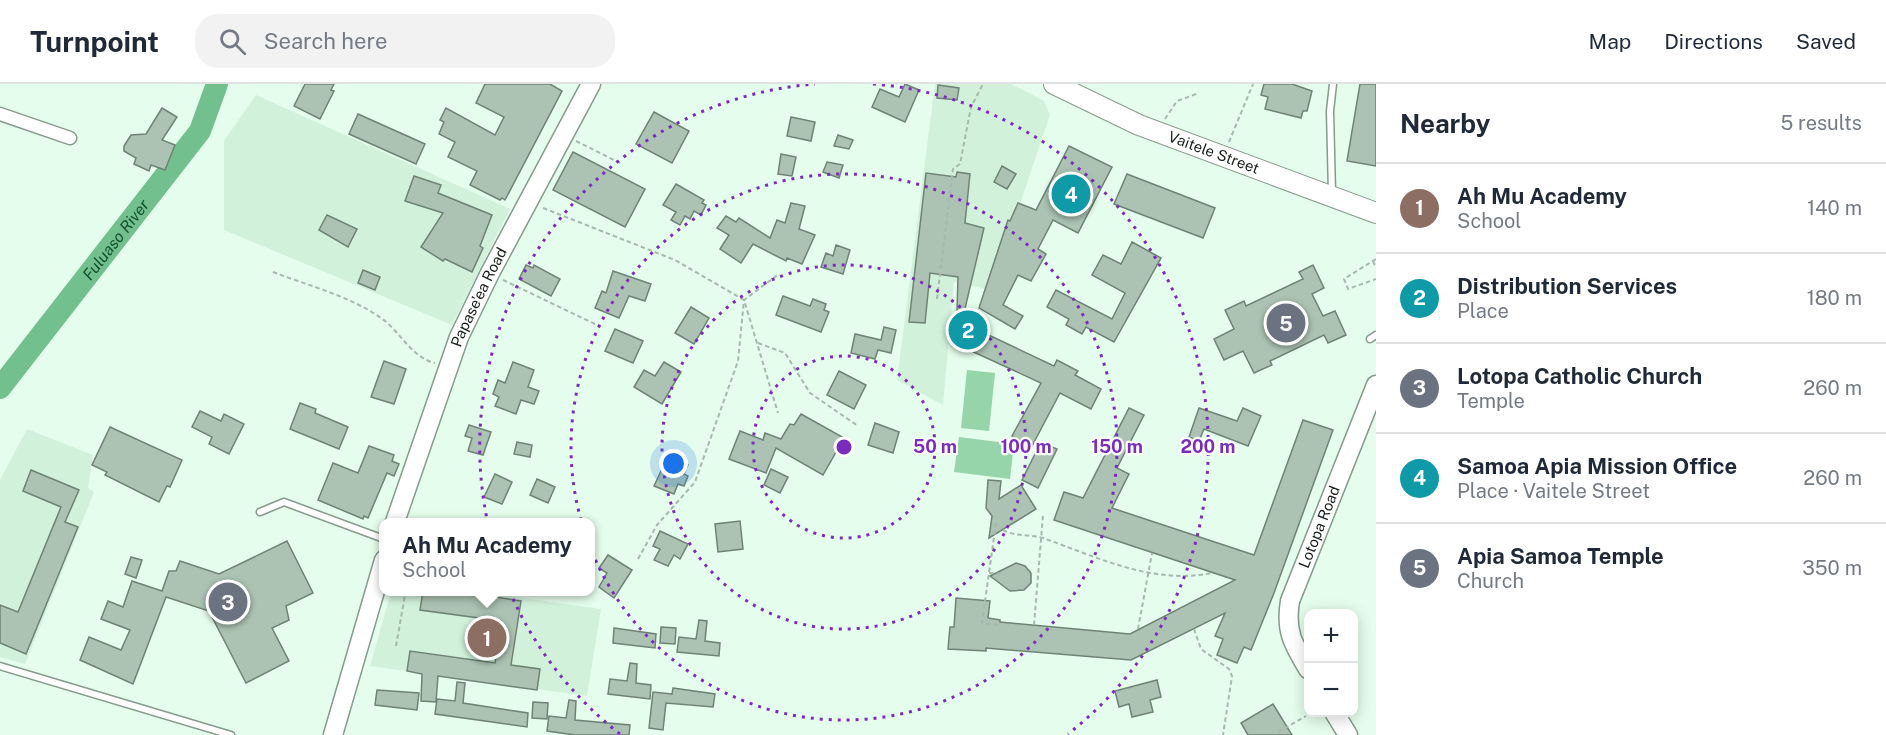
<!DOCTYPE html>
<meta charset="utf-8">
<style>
body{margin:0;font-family:"Public Sans",sans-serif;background:#f2f2f3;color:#1f2937}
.controls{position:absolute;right:18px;bottom:18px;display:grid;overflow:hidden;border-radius:12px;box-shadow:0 3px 15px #0003}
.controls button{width:54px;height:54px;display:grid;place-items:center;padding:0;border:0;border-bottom:2px solid #e0e1e3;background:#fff;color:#1f2937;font:30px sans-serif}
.you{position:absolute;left:674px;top:380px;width:21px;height:21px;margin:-15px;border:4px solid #fff;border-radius:50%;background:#1a73e8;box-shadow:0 0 0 9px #1a73e833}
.badge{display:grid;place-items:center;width:39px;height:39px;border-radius:50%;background:#1a73e8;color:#fff;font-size:20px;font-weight:700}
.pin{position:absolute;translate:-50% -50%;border:3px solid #fff;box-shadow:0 2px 6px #0006}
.popup{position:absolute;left:379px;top:434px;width:216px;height:78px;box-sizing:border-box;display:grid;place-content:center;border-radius:12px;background:#fff;filter:drop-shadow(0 2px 4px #0005);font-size:20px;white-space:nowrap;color:#747a83}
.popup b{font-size:22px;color:#1f2937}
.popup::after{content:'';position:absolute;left:50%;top:100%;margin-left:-12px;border:12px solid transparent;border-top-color:#fff}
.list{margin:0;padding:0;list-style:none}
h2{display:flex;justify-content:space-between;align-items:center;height:78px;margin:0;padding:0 24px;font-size:26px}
h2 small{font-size:20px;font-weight:400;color:#747a83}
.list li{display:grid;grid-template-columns:39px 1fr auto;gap:18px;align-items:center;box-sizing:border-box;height:90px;padding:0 24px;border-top:2px solid #e0e1e3}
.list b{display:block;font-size:22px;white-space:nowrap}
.list p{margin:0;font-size:20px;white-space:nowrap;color:#747a83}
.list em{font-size:20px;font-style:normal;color:#747a83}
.icon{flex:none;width:33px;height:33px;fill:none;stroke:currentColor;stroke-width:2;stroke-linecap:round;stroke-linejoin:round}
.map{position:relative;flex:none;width:1376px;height:651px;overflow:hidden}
header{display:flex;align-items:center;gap:36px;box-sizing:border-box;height:84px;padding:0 30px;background:#fff;border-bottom:2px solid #e0e1e3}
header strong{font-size:28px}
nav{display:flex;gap:33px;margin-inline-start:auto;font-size:21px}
.search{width:420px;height:54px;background:#f2f2f3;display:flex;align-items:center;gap:15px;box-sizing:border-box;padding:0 21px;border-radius:24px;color:#747a83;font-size:22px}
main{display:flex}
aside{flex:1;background:#fff}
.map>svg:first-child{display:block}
.built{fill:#d2f1db}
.green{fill:#96d4aa}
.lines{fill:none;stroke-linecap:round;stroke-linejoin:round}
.river{stroke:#71c08d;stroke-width:22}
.building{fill:#acc3b3;stroke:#6e8374;stroke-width:1.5}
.lane-casing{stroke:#859b8b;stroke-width:9}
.street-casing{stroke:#859b8b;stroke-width:15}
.secondary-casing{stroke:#859b8b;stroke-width:21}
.primary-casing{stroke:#859b8b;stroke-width:22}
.path{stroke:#a6b9ac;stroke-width:2;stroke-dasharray:4.5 3;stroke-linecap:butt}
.lane{stroke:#fff;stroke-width:6}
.street{stroke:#fff;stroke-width:12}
.secondary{stroke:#fff;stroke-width:18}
.primary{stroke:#fff;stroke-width:20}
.ring{fill:none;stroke:#7b2cbf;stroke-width:3;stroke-dasharray:3 6}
.labels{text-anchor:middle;stroke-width:4.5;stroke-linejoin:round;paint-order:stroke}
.street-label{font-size:15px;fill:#171f19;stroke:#fff}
.water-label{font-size:16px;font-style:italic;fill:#14502e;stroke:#fff}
.centre{fill:#7b2cbf;stroke:#fff;stroke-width:3}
.ring-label{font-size:18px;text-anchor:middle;font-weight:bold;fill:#7b2cbf;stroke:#fff;stroke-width:4.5;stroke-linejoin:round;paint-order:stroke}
</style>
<header>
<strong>Turnpoint</strong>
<div class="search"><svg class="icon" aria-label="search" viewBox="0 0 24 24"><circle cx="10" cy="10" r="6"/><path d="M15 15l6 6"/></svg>Search here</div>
<nav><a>Map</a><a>Directions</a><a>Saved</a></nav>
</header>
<main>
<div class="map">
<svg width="1376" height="651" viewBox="0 0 1376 651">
<rect width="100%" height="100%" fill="#e5fdec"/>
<g class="built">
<path d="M935,0H1011L1044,17L1050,31L991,206L954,198L943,321L897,296Z"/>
<path d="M256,11L510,125L452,241L224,146V57Z"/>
<path d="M27,345L93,371L88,404L94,408L25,580L0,573V396Z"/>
<path d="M391,508H480L601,525L587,612L370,582Z"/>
</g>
<g class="green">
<path d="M967,286L995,289L989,347L961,344Z"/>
<path d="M959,353L1014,360L1010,395L954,388Z"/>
</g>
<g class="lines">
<path class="river" id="s1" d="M0,304L200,47L217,0"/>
</g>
<g class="building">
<path d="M305,0H334L331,6L334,7L320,35L294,22Z"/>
<path d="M485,0H550L562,7L505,116L502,114L500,116L470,101L477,87L448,73L455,58L439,50L444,38L440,36L446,24L495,51L504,33L476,19Z"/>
<path d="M905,0L919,6L905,38L872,23L880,5L899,13Z"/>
<path d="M1264,0H1292L1312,7L1307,27H1303L1301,34L1265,25L1268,13L1261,11Z"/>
<path d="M1360,0H1376V82L1347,77Z"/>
<path d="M938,1L959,4L957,16L937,14Z"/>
<path d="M162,24L177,33L162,56L175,61L165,86L151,81L149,87L134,80L136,74L124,67V62L131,51L146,50Z"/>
<path d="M654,28L689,47L672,79L636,60Z"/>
<path d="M358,30L425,60L416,80L349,50Z"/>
<path d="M791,33L815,38L811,57L787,52Z"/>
<path d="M838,51L853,56L849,65L834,62Z"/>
<path d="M1069,62L1112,83L1078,149L1053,136L1038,165L1046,170L1031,197L1018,191L1003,221L1023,232L1015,245L979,224L1008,136L1010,137L1018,119L1036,126Z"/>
<path d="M573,68L645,105L625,143L553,106Z"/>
<path d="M781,70L796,73L792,92L778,90Z"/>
<path d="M827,78L843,81L839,94L823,88Z"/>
<path d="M1002,82L1016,90L1007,105L994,98Z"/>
<path d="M957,88L970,90L965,139L984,144L963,233L979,237L978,246L1054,282L1057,276L1078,287L1075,291L1101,305L1091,325L1060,309L1032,362L1012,352L1041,299L956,260L958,193L930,189L925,239L909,238L926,89L956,93Z"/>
<path d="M1127,90L1215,124L1203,154L1114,120Z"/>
<path d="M414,92L441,101L438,109L492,131L480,162L483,164L472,188L445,175L443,177L421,163L443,129L405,117Z"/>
<path d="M676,100L704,116L702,119L706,121L701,131L694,127L690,135L685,132L680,141L671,136L676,128L663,121Z"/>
<path d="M791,119L805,122L799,145L815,151L802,180L787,174L786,177L753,160L741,179L720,165L729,151L717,144L726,132L736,138L739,134L770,154L777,136L785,139Z"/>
<path d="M327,131L357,145L348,163L319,146Z"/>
<path d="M1132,158L1161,174L1114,258L1086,243L1082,250L1066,241L1069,235L1047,223L1056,206L1112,235L1125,209L1092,191L1103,171L1121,180Z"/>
<path d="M836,161L850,166L843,190L821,183L826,169L833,172Z"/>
<path d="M526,181L533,184L534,181L560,195L551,212L519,195Z"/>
<path d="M1313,181L1324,204L1312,210L1323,232L1335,227L1346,251L1328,259L1324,251L1270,277L1272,281L1254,289L1243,267L1224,276L1214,255L1234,245L1225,226L1244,217L1246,222L1303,195L1299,188Z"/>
<path d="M363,186L380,193L375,206L358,199Z"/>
<path d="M613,187L651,200L645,217L629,212L619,234L595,224L602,207L606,209Z"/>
<path d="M783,212L810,222L813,215L826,220L824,226L829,228L821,248L776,231Z"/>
<path d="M691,223L709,234L694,260L675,249Z"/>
<path d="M884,243L896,246L891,269L878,266L875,275L851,269L855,250L881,256Z"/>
<path d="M615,245L643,257L633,279L605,267Z"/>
<path d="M384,277L406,285L394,320L371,313Z"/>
<path d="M513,278L534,286L528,303L539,307L534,320L521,316L516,330L495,322L499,313L493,310L498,296L505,299Z"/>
<path d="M664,278L681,288L662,320L634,303L644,286L655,292Z"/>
<path d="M839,287L866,301L854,325L827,311Z"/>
<path d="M300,319L316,325L315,329L348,343L339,365L290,345Z"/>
<path d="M1129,324L1144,331L1117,384L1129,390L1112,424L1254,471L1303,336L1333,346L1274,509L1251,566L1244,563L1237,579L1217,571L1223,555L1215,552L1225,529L1131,576L986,564V567L948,565L950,543H954L956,514L990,517L988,534L1000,536V538L1130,550L1235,496L1054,436L1064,408L1083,414Z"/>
<path d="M1199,324L1237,337L1243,324L1261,332L1248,362L1204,345L1199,357L1189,353Z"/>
<path d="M200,327L221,337L224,330L244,340L229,370L209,360L212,353L192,343Z"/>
<path d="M801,330L844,354L823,391L776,364L766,389L729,375L740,347L763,356L765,349L781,355L790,340L794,341Z"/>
<path d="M875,339L899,348L893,369L868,361Z"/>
<path d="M469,341L491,348L483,371L468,367L472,354L465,352Z"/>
<path d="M110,343L182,376L170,403L167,402L159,418L105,391L107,388L92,381Z"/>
<path d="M517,358L532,361L530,373L514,370Z"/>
<path d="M1041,358L1057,365L1038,404L1022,396Z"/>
<path d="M369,362L394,371L392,377L399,380L394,392L387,389L368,434L364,432L363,435L318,416L333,379L358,389Z"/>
<path d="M668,372L688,381L684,390L688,392L684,402L678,400L674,410L654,402Z"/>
<path d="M771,385L788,393L780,409L764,401Z"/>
<path d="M31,386L79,406L65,438L78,443L26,570L0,559V521L18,528L61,423L23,407Z"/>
<path d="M495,390L512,398L502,420L484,413Z"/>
<path d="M537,395L555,403L548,419L530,411Z"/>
<path d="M988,396L1001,397L999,415L1021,401L1036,425L989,454L992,432L986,424Z"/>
<path d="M740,437L743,465L718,468L715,440Z"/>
<path d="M660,447L688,460L680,475L674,471L668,482L654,476L660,465L653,462Z"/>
<path d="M287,457L313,509L286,522L289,536L272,544L289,577L246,599L209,527L166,513L133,600L80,576L89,553L121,566L130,546L101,535L108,517L123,523L132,497L162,507L169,487H176L180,477L219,490Z"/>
<path d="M608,471L632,486L614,514L599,503L607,489L599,484Z"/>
<path d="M131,473L142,476L136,494L125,490Z"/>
<path d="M1016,479L1025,482L1031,489V499L1024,506L1010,507L990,492Z"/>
<path d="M423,507H455L521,517L511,581L540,585L537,606L438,592L436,618L421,617L422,590L407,587L410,567L495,579L501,537L420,526Z"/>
<path d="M699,536L707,537L705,557L720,559L719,572L677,568L679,553L696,555Z"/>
<path d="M661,543L676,544L675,560L660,559Z"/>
<path d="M614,544L656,550L655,564L613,559Z"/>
<path d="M630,579L637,580L636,599L651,601L650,615L608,610L610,595L627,597Z"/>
<path d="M1157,596L1161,613L1150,616L1153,628L1132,633L1129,620L1119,623L1115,607Z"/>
<path d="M457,598L465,599L463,619L528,629L527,643L435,630L437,615L455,617Z"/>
<path d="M673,604L715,610L713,623L666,619L663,646L649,644L653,608L672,610Z"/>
<path d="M377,606L419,609L417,626L375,621Z"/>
<path d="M569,616L576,617L575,636L630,641L629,651H575L547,647L549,632L566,634Z"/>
<path d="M533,618L548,619L547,635L532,634Z"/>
<path d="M1273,620L1292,651H1248L1241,639Z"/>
</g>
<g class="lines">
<defs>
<g id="lane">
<path d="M1332,109L1330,27L1333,0"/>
<path d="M1370,255L1376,251"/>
<path d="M260,428L284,418L384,455"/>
<path d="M0,582L231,651"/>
</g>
<path id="street" d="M0,30L70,54"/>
<g id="secondary">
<path id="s2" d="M395,438L459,253L490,189L591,0"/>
<path id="s3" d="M1308,585C1293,560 1285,547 1290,517L1376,301"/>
<path d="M1334,628L1348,651"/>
<path d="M333,651L384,476"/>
</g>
<g id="primary">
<path id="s4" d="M1054,0L1139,41L1376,129"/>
</g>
</defs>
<use href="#lane" class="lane-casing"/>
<use href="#street" class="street-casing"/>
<use href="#secondary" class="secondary-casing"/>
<use href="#primary" class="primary-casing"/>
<g class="path">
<path d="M1165,35L1177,17L1199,9"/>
<path d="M576,57L622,80"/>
<path d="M1229,58L1253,0"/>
<path d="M543,124L675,176L744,216L778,329"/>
<path d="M1376,175L1344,195L1348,205L1376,195"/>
<path d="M1373,177L1376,184"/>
<path d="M273,188C309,202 354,213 385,237C401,250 413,274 435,279"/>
<path d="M503,196L595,240"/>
<path d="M937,215L953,85L960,80L971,23L983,0"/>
<path d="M758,259L785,269L810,309L858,342"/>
<path d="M996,439L982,539L1001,541"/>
<path d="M1003,446C1016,453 1029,450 1043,454C1097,473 1152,501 1212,489"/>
<path d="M638,475L657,441L695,398L738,277L744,216L779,190"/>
<path d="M989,489L1003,490"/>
<path d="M1034,541L1043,431"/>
<path d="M1138,545L1152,469"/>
<path d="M1194,545L1201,565L1229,585L1232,592L1223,651"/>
<path d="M396,562L405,511L399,508"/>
<path d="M1278,648L1306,632"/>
</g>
<use href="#lane" class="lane"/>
<use href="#street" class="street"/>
<use href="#secondary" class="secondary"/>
<use href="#primary" class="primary"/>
</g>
<g class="ring">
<circle cx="844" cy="363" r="91"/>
<circle cx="844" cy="363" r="182"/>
<circle cx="844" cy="363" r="273"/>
<path d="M620 650A364 364 0 0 1 815 0M873 0A364 364 0 0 1 1068 650"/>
</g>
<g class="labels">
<g class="street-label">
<text dy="5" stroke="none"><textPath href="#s4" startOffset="174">Vaitele Street</textPath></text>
<text dy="5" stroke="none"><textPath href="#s2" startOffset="240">Papase'ea Road</textPath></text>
<text dy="5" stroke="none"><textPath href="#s3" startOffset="152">Lotopa Road</textPath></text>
</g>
<g class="water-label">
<text dy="6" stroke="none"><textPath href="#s1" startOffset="188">Fuluaso River</textPath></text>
</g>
</g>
<circle cx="844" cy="363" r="9" class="centre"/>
<g class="ring-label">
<text x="935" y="369">50 m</text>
<text x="1026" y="369">100 m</text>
<text x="1117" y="369">150 m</text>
<text x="1208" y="369">200 m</text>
</g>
</svg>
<div class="controls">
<button>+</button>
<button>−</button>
</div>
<div class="you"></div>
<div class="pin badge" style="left:487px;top:554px;background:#8d6e63">1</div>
<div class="popup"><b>Ah Mu Academy</b>School</div>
<div class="pin badge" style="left:968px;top:246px;background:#0f9aa8">2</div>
<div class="pin badge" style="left:228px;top:518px;background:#6b7280">3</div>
<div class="pin badge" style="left:1071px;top:110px;background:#0f9aa8">4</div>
<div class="pin badge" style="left:1286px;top:239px;background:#6b7280">5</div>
</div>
<aside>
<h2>Nearby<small>5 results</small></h2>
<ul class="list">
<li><span class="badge" style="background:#8d6e63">1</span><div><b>Ah Mu Academy</b><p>School</p></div><em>140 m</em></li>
<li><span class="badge" style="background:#0f9aa8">2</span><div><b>Distribution Services</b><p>Place</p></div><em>180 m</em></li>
<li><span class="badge" style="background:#6b7280">3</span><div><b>Lotopa Catholic Church</b><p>Temple</p></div><em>260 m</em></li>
<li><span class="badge" style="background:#0f9aa8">4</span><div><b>Samoa Apia Mission Office</b><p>Place · Vaitele Street</p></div><em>260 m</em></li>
<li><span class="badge" style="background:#6b7280">5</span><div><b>Apia Samoa Temple</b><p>Church</p></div><em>350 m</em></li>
</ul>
</aside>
</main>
